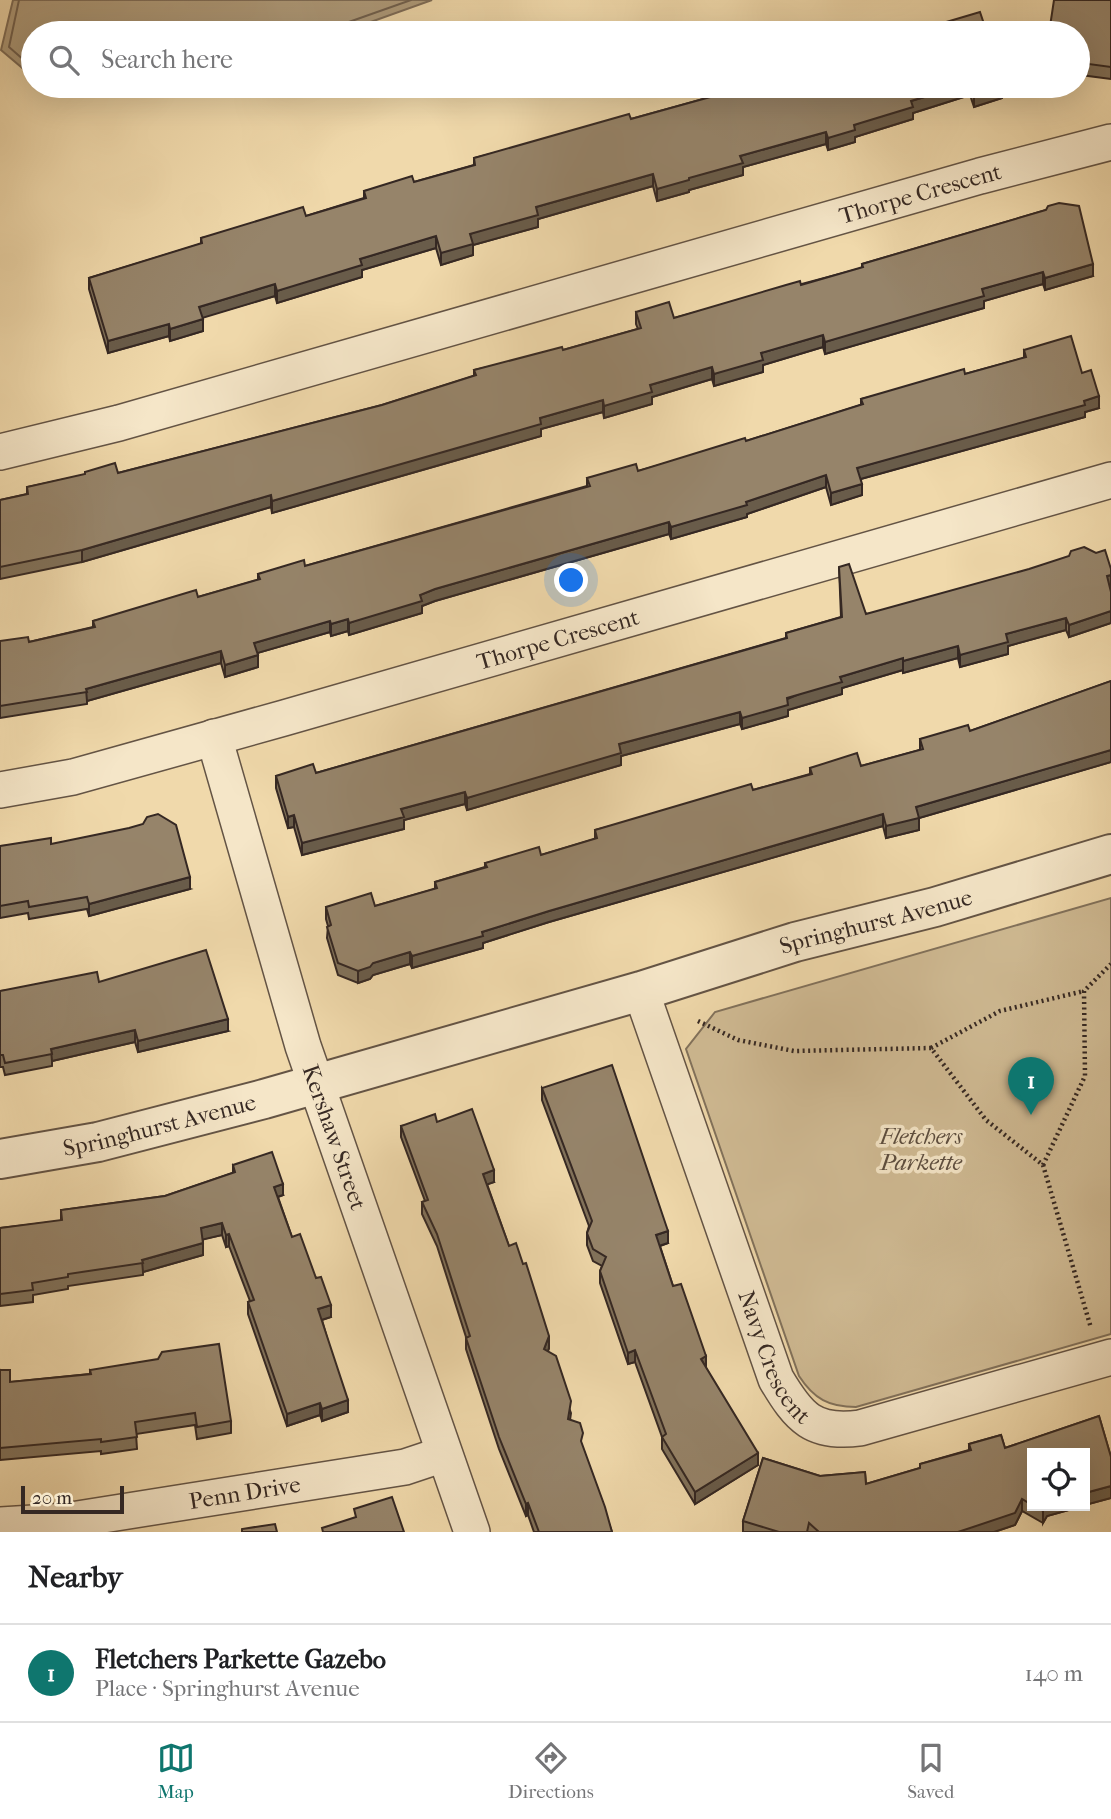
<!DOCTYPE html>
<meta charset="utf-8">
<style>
body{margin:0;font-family:"IM FELL French Canon",serif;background:#f2f2f2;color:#202124}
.controls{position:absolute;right:21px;bottom:21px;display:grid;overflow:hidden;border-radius:0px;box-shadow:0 7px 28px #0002}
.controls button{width:63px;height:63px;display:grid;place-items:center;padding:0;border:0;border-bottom:2px solid #e0e0e0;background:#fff;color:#202124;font:35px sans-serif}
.scale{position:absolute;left:21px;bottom:18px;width:103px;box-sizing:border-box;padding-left:7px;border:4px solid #352823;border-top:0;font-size:19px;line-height:24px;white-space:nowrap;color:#352823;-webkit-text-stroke:5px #f5e6c8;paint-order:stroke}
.you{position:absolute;left:572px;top:581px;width:24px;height:24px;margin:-18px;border:5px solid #fff;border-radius:50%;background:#1a73e8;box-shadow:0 0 0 10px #1a73e833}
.badge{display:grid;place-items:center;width:46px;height:46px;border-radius:50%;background:#0f766e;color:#fff;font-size:23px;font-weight:700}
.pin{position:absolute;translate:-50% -58px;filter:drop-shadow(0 2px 4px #0008)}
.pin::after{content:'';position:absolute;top:37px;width:24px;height:21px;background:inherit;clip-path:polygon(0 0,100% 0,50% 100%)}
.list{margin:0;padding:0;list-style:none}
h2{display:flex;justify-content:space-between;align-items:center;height:91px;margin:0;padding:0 28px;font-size:30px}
h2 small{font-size:23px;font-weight:400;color:#757577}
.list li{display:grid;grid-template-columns:46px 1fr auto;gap:21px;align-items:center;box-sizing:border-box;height:98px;padding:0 28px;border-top:2px solid #e0e0e0}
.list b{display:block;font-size:26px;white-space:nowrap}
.list p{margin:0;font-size:23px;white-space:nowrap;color:#757577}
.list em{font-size:23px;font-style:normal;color:#757577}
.icon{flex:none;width:38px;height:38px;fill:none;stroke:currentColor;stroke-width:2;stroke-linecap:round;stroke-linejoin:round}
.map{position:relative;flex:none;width:1111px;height:1532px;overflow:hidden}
.search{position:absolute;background:#fff;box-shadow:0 7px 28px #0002;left:21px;right:21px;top:21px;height:77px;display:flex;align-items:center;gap:18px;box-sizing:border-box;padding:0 24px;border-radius:38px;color:#757577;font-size:26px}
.sheet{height:189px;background:#fff}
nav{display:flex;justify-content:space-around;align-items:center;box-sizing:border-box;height:98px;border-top:2px solid #e0e0e0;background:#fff;font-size:19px;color:#757577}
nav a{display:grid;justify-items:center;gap:4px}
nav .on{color:#0f766e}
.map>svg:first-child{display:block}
.green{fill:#d0bb94;stroke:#82725c;stroke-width:2}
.water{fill:#b09d7d;stroke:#7f6e59;stroke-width:2}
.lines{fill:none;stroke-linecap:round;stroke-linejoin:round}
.shore{stroke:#726250;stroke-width:2}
.minor-casing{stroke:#645445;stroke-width:38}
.tertiary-casing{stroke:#645445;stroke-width:42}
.path{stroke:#352823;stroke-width:4.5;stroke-dasharray:2 3.5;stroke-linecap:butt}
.minor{stroke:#f5e6c8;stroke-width:35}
.tertiary{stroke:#f5e6c8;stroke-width:38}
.wall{fill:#81725b;stroke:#352823;stroke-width:2}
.shaded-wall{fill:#695c4a;stroke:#352823;stroke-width:2}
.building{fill:#96846a;stroke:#352823;stroke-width:2}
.labels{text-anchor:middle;stroke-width:7;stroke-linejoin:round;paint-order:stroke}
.street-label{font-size:23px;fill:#352823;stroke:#f5e6c8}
.park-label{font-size:23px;font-style:italic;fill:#5c4d3f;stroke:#f5e6c8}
</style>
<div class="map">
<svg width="1111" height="1532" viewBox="0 0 1111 1532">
<rect width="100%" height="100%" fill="#f0d9ab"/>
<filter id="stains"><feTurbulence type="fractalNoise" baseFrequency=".00286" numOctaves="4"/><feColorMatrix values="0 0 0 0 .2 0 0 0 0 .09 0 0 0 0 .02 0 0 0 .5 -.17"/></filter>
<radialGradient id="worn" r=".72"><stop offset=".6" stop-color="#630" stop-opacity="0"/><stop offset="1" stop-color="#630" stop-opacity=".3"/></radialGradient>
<path class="green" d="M1111,898V1334L856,1407C829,1407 814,1399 799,1376L686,1049L715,1012Z"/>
<path class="water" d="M13,0H432L340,33H33V77L1,50Z"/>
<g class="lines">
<g class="shore">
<path d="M19,0L9,47L33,68"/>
<path d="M341,33L346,23L411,0"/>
</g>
<defs>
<g id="minor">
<path id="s1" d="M0,452L119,423L980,176L1111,142"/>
<path id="s2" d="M214,737L303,1046L472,1532"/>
<path id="s3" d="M0,790L73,777L284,718L1111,480"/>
<path id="s4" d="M641,991L776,1379C799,1418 813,1434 860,1428L1111,1357"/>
<path id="s5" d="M0,1525L65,1521L405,1467L444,1454"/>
</g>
<g id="tertiary">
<path id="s6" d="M0,1159L98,1142L264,1099L641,991L795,942L935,907L1111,854"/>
</g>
</defs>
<use href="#minor" class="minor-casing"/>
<use href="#tertiary" class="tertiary-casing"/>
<g class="path">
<path d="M698,1021L738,1040L794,1051L931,1048L986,1120L1043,1165L1091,1328"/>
<path d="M931,1048L1000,1011L1084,991"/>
<path d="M1043,1165L1085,1076L1084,991L1111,964"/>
</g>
<use href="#minor" class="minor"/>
<use href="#tertiary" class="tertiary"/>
</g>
<g class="wall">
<path d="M1111,0V79L1081,75V69L1078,68V33Z"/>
<path d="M750,86H1002V98L974,107L970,95L913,113V119L855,137V142L828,150L826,144L743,167V175L689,190V192L657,201L653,186L538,219V227L473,245V255L441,265L436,248L362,270V277L277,303L275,296L202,317L203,331L170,341L169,336L108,353L89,289V278L201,244V238L306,216L364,198V191L414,182L474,165V158L631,119Z"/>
<path d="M1046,210L1093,276L1045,290L1043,284L984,301V308L928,324L825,354L823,347L763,365V372L714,386L712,379L652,397V404L604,418L603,412L541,429V436L272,513L271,507L82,562L0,579V500L27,494V487L85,475V472L118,473L382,405L474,376V370L563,350L638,329L636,324V312L674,318L862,268V264Z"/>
<path d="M1024,350L1082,373L1099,408L1085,412V417L861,479L862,495L831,505L826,487L747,514V517L671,539L669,534L435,601L422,606V613L349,635L348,631L331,636L330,632L257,653L258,667L225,677L221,663L87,701V704L0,718V641L29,642L93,627V621L198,597L258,580V574L305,566L587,486V478L638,471L746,441L861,405V399L965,374L1024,358Z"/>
<path d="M839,567L866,614L1110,587L1111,592V623L1069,637L1066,630L1008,646V654L960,667L958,658L903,673V670L842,688V694L788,710V716L742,729L740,724L621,756V765L467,810L465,804L404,820V829L302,855L294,827L288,828L276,788V776L316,773L786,638V633L841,617Z"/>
<path d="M1111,681V762L919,818V830L886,838L883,826L549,922L483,943V948L412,968L410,964L373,975L370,979L358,983L338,975L327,938L328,926L326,919V907L375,906L435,889V882L485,867V863L541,855L595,839V830L753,790L810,774V768L861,766L920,750V739L970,731Z"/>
<path d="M51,844L190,889L89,916L87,909L29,919L28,913L0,918V846Z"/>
<path d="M99,982L228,1031L138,1052L135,1042L52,1061V1066L5,1075L3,1067H0V991Z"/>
<path d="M542,1088L668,1243L660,1246L673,1286L706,1368L758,1465L695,1504L662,1449V1437L635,1362L628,1364L600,1283V1271L602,1266L593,1261L587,1245V1233L589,1226L542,1100Z"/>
<path d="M437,1122L494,1182L487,1184L509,1246L549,1348L548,1351L571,1413L570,1420L582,1446L612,1532H534L528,1515L526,1516L499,1449L466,1349V1337L437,1246L422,1214V1202L425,1201L401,1137V1126Z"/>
<path d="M233,1165L283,1195L278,1197L292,1237L316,1278L331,1317L322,1320L348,1412L322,1421L320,1415L287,1426L248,1314V1302L250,1301L229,1246L226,1247L222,1235L203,1239V1255L143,1272V1275L68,1286V1289L33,1295V1302L0,1306V1228L61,1221V1210L165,1196L233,1173Z"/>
<path d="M0,1370L10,1382L90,1374V1370L231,1421V1433L197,1439L195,1425L136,1434L137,1449L101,1454V1451L0,1460Z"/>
<path d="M1099,1416L1111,1457V1498L1085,1505V1453H1032V1506H1083L1047,1516L1043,1523L1022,1511L1015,1525L994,1532H743V1521L763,1458L820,1476L865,1472L866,1484L920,1468V1464L969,1450V1444L1001,1435L1005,1448Z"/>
</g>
<g class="shaded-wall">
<path d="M961,86H970V95L913,113V119L855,137V142L828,150V138L854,125L911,101Z"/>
<path d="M1002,86V98L974,107V95Z"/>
<path d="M826,132V144L743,167V175L689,190V192L657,201V189L740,156Z"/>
<path d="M653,174V186L538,219V227L473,245V255L441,265V253L470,234L536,207Z"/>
<path d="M436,236V248L362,270V277L277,303V291L360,259Z"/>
<path d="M1093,264V276L1045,290V278Z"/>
<path d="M1043,272V284L984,301V308L825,354V342L982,289Z"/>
<path d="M275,284V296L199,319V307Z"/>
<path d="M203,319V331L170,341V329Z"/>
<path d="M169,324V336L108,353V341Z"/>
<path d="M823,335V347L763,365V372L714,386V374L761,353Z"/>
<path d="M712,367V379L652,397V404L604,418V406L650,385Z"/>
<path d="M1099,396V408L1085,412V417L857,480V468Z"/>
<path d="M603,400V412L541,429V436L272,513V501L540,418Z"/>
<path d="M826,475V487L747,514V517L671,539V527Z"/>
<path d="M862,484V495L831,505V493Z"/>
<path d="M271,495V507L82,562V550Z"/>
<path d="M669,522V534L435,601L422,606V613L349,635V623L435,589Z"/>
<path d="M1111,575V587L1107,588V576Z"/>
<path d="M1111,611V623L1069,637V625Z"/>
<path d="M1066,618V630L1008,646V654L960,667V655L1006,634Z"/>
<path d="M348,619V631L331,636V624Z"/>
<path d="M330,621V632L254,654V643Z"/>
<path d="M958,646V658L903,673V661Z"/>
<path d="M221,651V663L87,701L86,689Z"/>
<path d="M258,655V667L225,677V665Z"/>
<path d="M903,658V670L842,688V694L788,710V716L742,729V718L840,677Z"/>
<path d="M740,712V724L621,756V765L467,810V798L619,744Z"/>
<path d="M1111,750V762L919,818V830L886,838V826L916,807Z"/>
<path d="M465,792V804L404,820V829L302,855V843L401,809Z"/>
<path d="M883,814V826L549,922L483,943V948L412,968V956L482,932L549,911Z"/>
<path d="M294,815V827L288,828V817Z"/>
<path d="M190,877V889L89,916V904Z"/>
<path d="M410,952V964L373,975L370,979L358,983V971L373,963Z"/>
<path d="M228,1019V1031L138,1052V1041Z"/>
<path d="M135,1030V1042L52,1061L51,1049Z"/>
<path d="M494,1170V1182L483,1186V1174Z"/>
<path d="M283,1184V1195L274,1198V1187Z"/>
<path d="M222,1223V1235L201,1240V1228Z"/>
<path d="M668,1231V1243L656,1247V1235Z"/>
<path d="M229,1234V1246L226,1247V1235Z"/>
<path d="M203,1243V1255L143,1272L142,1260Z"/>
<path d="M331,1305V1317L318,1321V1309Z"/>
<path d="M549,1336V1348L544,1361V1349Z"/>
<path d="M635,1350V1362L628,1364V1353Z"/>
<path d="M706,1356V1368L701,1359Z"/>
<path d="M348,1400V1412L322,1421V1409Z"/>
<path d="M320,1403V1415L287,1426V1414Z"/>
<path d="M758,1453V1465L695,1504V1492Z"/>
<path d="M1111,1486V1498L1085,1505V1493Z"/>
<path d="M1022,1499V1511L1015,1525L994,1532H958Z"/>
<path d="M528,1503V1515L526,1516V1504Z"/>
<path d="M1046,1506H1083L1047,1516L1043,1523V1511Z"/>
</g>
<g class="building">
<path d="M1054,0H1111V67L1081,63L1082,57L1078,56V33H1049Z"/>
<path d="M980,12L987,33H925H927L926,28Z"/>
<path d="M750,86H961L911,101L913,107L854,125L855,130L828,138L826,132L740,156L743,163L689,178V180L657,189L653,174L536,207L538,215L470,234L473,244L441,253L436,236L360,259L362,265L277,291L275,284L199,307L203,319L170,329L169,324L108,341L89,278L202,243L201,238L303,207L306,216L366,198L364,191L412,176L414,182L475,165L474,158L629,114L631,119Z"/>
<path d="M971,86H1002L974,95Z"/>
<path d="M1059,203L1079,206L1093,264L1045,278L1043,272L982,289L984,296L928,312L825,342L823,335L761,353L763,360L714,374L712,367L650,385L652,392L604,406L603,400L540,418L541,424L272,501L271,495L82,550L0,567V500L28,494L27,487L85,474V472L115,463L118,473L382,405L476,375L474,370L562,347L563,350L641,328L636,312L669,302L674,318L786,285L800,281L801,285L863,267L862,264L1046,210L1048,206Z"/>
<path d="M1071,336L1082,373L1091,370L1099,396L1084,401L1085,405L857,468L862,484L831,493L826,475L746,502L747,505L671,527L669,522L435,589L420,595L422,601L349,623L348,619L331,624L330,621L254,643L258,655L225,665L221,651L86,689L87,692L0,706V641L28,637L29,642L95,627L93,621L196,590L198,597L260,579L258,574L304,560L305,566L590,486L587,478L636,464L638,471L745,438L746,441L863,404L861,399L964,369L965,374L1026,357L1024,350Z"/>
<path d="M1084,547L1096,553L1105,550L1111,569V575L1107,576L1111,592V611L1069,625L1066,618L1006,634L1008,642L960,655L958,646L903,661V658L840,677L842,682L787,698L788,705L742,718L740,712L619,744L621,753L467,798L465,792L401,809L404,817L302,843L294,815L288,817L276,776L313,764L316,773L787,638L786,633L842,617L839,567L849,564L866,614L1029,569L1069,556L1071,551Z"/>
<path d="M1111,681V750L916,807L919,818L886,826L883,814L549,911L482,932L483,936L412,956L410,952L373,963L370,967L358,971L338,963L327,927L331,925L326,907L371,893L375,906L437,888L435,882L487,867L485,863L539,847L541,855L597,838L595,830L751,784L753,790L812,774L810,768L857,753L861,766L923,749L920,739L968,725L970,731Z"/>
<path d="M158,814L176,825L190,877L89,904L87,897L29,907L28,901L0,906V846L51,838V844L129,828L143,824L147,817Z"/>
<path d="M206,950L228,1019L138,1041L135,1030L51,1049L52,1054L5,1063L3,1055H0V991L97,972L99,982Z"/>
<path d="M612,1065L668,1231L656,1235L673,1286L681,1284L706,1356L701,1359L758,1453L695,1492L662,1437L666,1434L635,1350L628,1353L600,1271L606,1257L593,1249L587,1233L592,1221L542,1088Z"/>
<path d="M472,1109L494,1170L483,1174L509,1246L516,1243L523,1264L526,1263L549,1336L544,1349L556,1356L571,1401L568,1419L580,1423L583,1433L581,1441L605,1507L612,1532H539L528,1503L526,1504L499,1437L466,1338L470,1336L437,1234L422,1202L428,1200L401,1126L435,1114L437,1122Z"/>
<path d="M272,1152L283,1184L274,1187L292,1237L300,1234L316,1278L321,1277L331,1305L318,1309L348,1400L322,1409L320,1403L287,1414L248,1302L254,1300L229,1234L226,1235L222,1223L201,1228L203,1243L142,1260L143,1263L68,1274V1277L32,1283L33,1290L0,1294V1228L62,1220L61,1210L165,1196L235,1172L233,1165Z"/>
<path d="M219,1344L231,1421L197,1427L195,1413L135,1422L137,1437L101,1442V1439L0,1448V1370H10V1382L91,1374L90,1370L158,1359L162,1352Z"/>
<path d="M1099,1416L1111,1457V1486L1085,1493V1453H1032V1505L1022,1499L1015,1513L958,1532H819L809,1523L807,1532H779L743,1521L763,1458L820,1476L865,1472L866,1484L920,1468V1464L971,1450L969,1444L1001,1435L1005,1448Z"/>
<path d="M392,1497L404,1532H323L322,1528L356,1517L354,1509Z"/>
<path d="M1034,1506H1046L1043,1511Z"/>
<path d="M275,1524L277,1532H242V1529Z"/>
</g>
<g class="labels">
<g class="street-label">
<text dy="8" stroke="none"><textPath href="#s1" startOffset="956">Thorpe Crescent</textPath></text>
<text dy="8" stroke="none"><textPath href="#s3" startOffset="578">Thorpe Crescent</textPath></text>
<text dy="8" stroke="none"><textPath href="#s6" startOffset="908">Springhurst Avenue</textPath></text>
<text dy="8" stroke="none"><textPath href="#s6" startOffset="163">Springhurst Avenue</textPath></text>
<text dy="8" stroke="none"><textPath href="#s2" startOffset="418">Kershaw Street</textPath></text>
<text dy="8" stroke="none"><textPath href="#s4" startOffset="390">Navy Crescent</textPath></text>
<text dy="8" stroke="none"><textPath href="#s5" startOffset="247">Penn Drive</textPath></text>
</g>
<g class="park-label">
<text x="921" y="1144">Fletchers<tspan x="921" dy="26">Parkette</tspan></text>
</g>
</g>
<rect width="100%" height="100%" filter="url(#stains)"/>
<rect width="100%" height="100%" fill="url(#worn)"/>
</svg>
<div class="controls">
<button><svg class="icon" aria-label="locate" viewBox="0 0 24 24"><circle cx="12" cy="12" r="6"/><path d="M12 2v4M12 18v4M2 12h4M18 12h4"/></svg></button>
</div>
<div class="scale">20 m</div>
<div class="you"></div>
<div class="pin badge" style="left:1031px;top:1115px">1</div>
<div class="search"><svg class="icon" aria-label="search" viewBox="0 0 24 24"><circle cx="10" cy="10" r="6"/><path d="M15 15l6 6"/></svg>Search here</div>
</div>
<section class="sheet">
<h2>Nearby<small></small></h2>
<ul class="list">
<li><span class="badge">1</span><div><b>Fletchers Parkette Gazebo</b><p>Place · Springhurst Avenue</p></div><em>140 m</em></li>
</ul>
</section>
<nav>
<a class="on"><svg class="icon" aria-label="map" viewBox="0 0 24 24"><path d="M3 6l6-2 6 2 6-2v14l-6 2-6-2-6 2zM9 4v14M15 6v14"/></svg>Map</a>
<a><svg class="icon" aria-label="directions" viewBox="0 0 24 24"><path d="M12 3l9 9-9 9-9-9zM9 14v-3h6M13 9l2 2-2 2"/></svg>Directions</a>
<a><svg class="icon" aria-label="saved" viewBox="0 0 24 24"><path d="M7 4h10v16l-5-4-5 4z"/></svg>Saved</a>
</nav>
